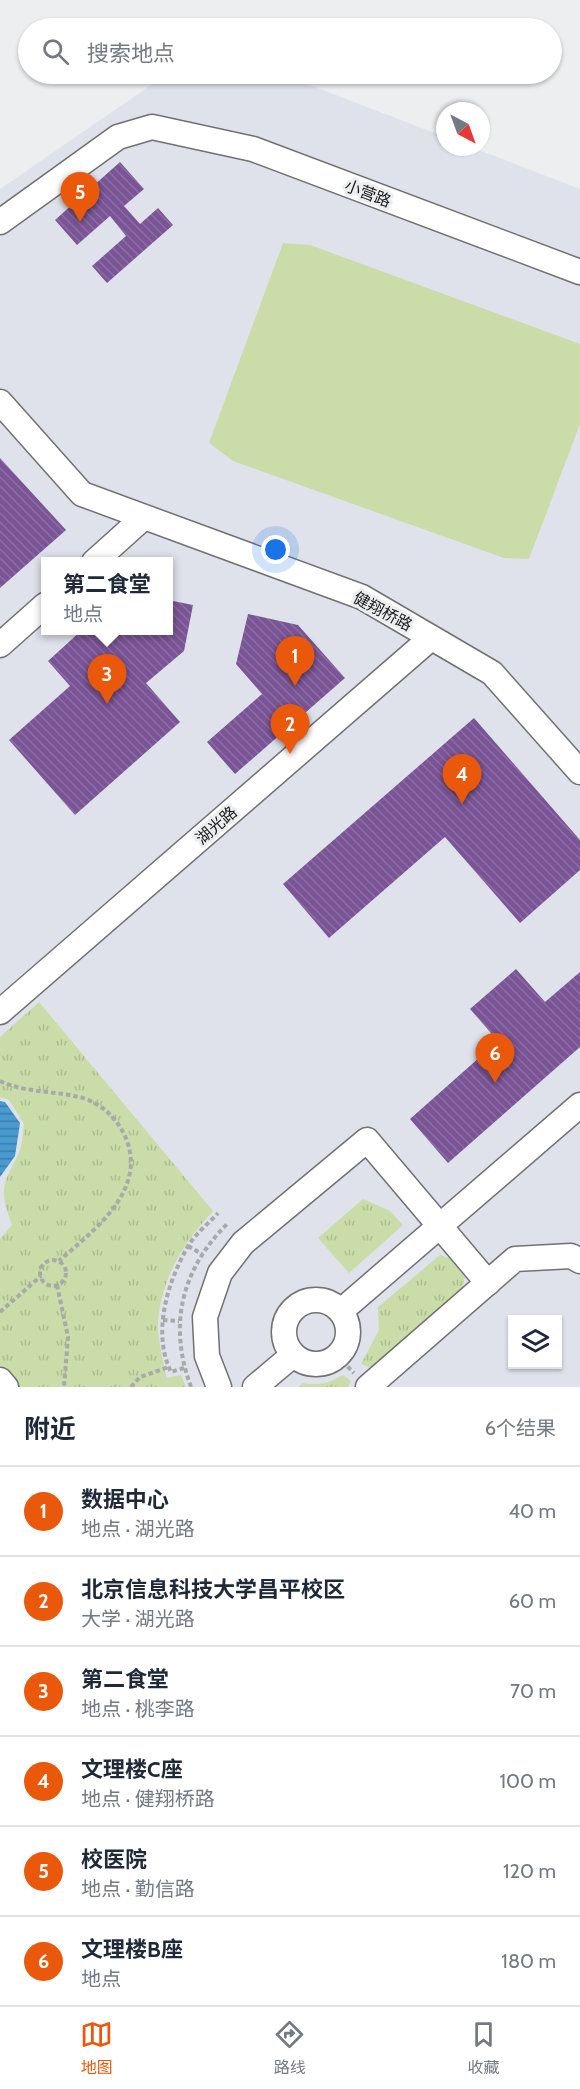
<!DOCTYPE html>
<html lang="zh">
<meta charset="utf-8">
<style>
body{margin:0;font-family:Cabin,"Noto Sans SC",sans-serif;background:#f6f6f7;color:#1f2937}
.controls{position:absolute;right:18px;bottom:18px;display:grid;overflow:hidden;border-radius:0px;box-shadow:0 2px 4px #0004}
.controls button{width:54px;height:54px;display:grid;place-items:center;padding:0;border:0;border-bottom:2px solid #e0e1e3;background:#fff;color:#1f2937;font:30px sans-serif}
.compass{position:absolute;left:436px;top:102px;width:54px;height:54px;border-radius:50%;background:#fff;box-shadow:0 2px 4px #0004;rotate:139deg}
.you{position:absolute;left:276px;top:550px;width:21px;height:21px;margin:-15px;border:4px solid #fff;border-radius:50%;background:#1a73e8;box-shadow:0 0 0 9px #1a73e833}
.badge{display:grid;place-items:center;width:39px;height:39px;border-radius:50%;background:#ea580c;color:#fff;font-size:20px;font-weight:700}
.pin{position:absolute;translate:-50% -50px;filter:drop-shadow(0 2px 3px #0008)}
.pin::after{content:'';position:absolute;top:32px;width:21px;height:18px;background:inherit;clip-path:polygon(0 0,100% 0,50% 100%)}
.popup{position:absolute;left:41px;top:557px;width:132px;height:78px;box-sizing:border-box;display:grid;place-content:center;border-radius:0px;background:#fff;filter:drop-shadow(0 2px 4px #0005);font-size:20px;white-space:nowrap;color:#747a83}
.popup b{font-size:22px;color:#1f2937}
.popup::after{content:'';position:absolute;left:50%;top:100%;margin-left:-12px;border:12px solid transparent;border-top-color:#fff}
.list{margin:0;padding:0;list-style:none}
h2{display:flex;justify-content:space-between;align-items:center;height:78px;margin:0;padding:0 24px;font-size:26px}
h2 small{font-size:20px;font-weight:400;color:#747a83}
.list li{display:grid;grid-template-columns:39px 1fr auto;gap:18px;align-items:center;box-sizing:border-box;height:90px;padding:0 24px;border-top:2px solid #e0e1e3}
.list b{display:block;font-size:22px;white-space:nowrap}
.list p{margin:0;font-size:20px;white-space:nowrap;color:#747a83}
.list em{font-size:20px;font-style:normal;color:#747a83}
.icon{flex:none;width:33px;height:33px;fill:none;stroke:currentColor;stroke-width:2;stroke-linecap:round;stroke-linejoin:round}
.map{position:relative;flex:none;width:580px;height:1387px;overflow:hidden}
.search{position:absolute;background:#fff;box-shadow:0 2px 4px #0004;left:18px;right:18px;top:18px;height:66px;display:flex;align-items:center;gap:15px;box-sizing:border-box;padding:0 21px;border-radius:33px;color:#747a83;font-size:22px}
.sheet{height:618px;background:#fff}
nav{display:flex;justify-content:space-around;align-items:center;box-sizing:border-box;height:84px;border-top:2px solid #e0e1e3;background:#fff;font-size:16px;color:#747a83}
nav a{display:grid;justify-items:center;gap:3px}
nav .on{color:#ea580c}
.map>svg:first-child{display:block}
.built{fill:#dfe2eb;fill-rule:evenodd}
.grass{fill:url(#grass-tufts)}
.pitch{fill:#cadca7}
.water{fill:url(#water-rules)}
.building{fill:url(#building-back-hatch)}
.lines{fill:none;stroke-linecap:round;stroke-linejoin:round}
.minor-casing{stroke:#717173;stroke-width:27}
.path{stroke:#a8a9ab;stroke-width:4;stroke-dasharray:4.5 3;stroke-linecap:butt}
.minor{stroke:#fff;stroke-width:24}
.labels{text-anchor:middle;stroke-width:6;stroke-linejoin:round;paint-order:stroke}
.street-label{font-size:16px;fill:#181919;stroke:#edeef0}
</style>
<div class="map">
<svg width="580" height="1387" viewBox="0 0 580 1387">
<defs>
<pattern id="grass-tufts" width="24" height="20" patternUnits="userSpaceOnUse" patternTransform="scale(1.5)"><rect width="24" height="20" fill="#cadca7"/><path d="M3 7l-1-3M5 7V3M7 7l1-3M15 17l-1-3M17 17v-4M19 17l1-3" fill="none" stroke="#adbc8f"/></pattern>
<pattern id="water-rules" width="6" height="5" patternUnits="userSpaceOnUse" patternTransform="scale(1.5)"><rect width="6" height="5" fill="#489acf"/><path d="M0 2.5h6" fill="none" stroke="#3b7da7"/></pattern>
<pattern id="building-back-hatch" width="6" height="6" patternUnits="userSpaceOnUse" patternTransform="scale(1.5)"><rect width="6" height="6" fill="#7b5498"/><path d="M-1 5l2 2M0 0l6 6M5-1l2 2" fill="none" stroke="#8b6ea0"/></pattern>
</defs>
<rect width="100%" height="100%" fill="#edeef0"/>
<path class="built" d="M167,74H281L445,137V147H471L580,189V1387H0V189ZM45,562H168V630H45ZM512,1320H558V1364H512Z"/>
<g class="grass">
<path d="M39,1002L213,1211C183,1243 162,1277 158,1322C157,1339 164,1361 166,1378L181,1375L186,1387H19L0,1365V1239L12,1225C0,1192 1,1187 17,1157C22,1148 23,1134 24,1124L9,1100L0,1097V1037Z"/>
<path d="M363,1199L390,1211L403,1225L349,1273L318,1238Z"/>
<path d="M440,1255L449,1258L465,1277L462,1290L373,1369L361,1364L379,1330L378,1307Z"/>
<path d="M343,1375L351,1381L348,1387H299L303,1383C319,1386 329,1383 343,1375Z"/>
</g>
<path class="pitch" d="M283,243L310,245L580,344V424L529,559L504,558L233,461L209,443Z"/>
<path class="water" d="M0,1101L5,1102L20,1123L15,1156L0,1177Z"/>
<g class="building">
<path d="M120,162L144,189L124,206L140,224L158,208L173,225L107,283L92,266L126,236L110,216L77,245L55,220Z"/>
<path d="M0,458L66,530L0,588Z"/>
<path d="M168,600L193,605L184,651L146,683L180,722L75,815L9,740L70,686L48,661L82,630H168Z"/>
<path d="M248,614L298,625L345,678L235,774L207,742L262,694L236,664Z"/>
<path d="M474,718L580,840V870L520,923L445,837L329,938L283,884Z"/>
<path d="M516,969L545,1002L580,972V1047L448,1163L410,1119L498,1041L470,1009Z"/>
</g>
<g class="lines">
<defs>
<g id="minor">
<path d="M0,222L118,137L152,127L253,149L580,272"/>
<path d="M0,402L82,494L362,597L492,673L580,772"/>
<path d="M94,562L143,518"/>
<path d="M0,645L45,605"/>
<path d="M0,1012L431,638"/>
<circle cx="316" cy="1332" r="32"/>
<path d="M341,1311L580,1105"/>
<path d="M0,1380L6,1387"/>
<path d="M219,1387L207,1356L205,1317L220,1273L243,1243L367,1140L488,1283"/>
<path d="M255,1387L293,1355"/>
<path d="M368,1387L515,1259L571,1256L580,1261"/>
</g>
</defs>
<use href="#minor" class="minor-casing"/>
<g class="path">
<path d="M0,1081C27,1094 58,1090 86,1099C104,1106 117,1119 125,1136C149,1190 94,1230 59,1261"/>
<path d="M188,1246L202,1254"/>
<circle cx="53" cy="1273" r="13"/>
<path d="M57,1285L68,1337L64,1387"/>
<path d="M0,1312L41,1276"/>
<path d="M163,1320L179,1321"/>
<path d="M337,1356L354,1373"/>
<path d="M184,1368L171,1372C152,1333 167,1284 187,1248C194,1235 208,1224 218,1213"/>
<path d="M131,1387L140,1377L169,1367"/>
<path d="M191,1387C168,1325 181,1270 228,1223"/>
</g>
<use href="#minor" class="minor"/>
</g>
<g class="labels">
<g class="street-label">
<text transform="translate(368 193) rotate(21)" y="6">小营路</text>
<text transform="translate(383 611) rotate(28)" y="6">健翔桥路</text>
<text transform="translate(216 825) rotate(-41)" y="6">湖光路</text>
</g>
</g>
</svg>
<div class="controls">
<button><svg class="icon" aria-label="layers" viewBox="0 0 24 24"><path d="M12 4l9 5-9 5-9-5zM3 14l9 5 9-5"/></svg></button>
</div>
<svg class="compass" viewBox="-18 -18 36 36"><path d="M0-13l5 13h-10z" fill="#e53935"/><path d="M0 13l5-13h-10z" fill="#747a83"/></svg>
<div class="you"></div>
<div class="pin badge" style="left:295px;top:686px">1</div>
<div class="pin badge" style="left:290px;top:754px">2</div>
<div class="pin badge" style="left:107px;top:704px">3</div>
<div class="popup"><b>第二食堂</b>地点</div>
<div class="pin badge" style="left:462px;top:804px">4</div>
<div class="pin badge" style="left:80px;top:222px">5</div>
<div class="pin badge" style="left:495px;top:1083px">6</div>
<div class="search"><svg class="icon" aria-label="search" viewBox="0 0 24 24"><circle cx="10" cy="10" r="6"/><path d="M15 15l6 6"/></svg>搜索地点</div>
</div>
<section class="sheet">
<h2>附近<small>6个结果</small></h2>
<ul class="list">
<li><span class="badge">1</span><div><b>数据中心</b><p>地点 · 湖光路</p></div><em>40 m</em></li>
<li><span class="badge">2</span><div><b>北京信息科技大学昌平校区</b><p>大学 · 湖光路</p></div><em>60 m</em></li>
<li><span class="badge">3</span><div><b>第二食堂</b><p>地点 · 桃李路</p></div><em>70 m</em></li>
<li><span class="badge">4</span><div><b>文理楼C座</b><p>地点 · 健翔桥路</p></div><em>100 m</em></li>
<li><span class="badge">5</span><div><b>校医院</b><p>地点 · 勤信路</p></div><em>120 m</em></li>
<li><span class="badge">6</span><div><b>文理楼B座</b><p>地点</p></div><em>180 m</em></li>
</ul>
</section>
<nav>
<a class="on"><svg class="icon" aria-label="map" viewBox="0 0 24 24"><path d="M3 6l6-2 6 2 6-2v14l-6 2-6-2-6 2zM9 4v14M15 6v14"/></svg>地图</a>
<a><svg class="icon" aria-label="directions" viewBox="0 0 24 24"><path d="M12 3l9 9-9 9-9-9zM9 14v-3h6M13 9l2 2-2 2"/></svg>路线</a>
<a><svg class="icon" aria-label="saved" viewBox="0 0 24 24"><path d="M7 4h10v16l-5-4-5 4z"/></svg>收藏</a>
</nav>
